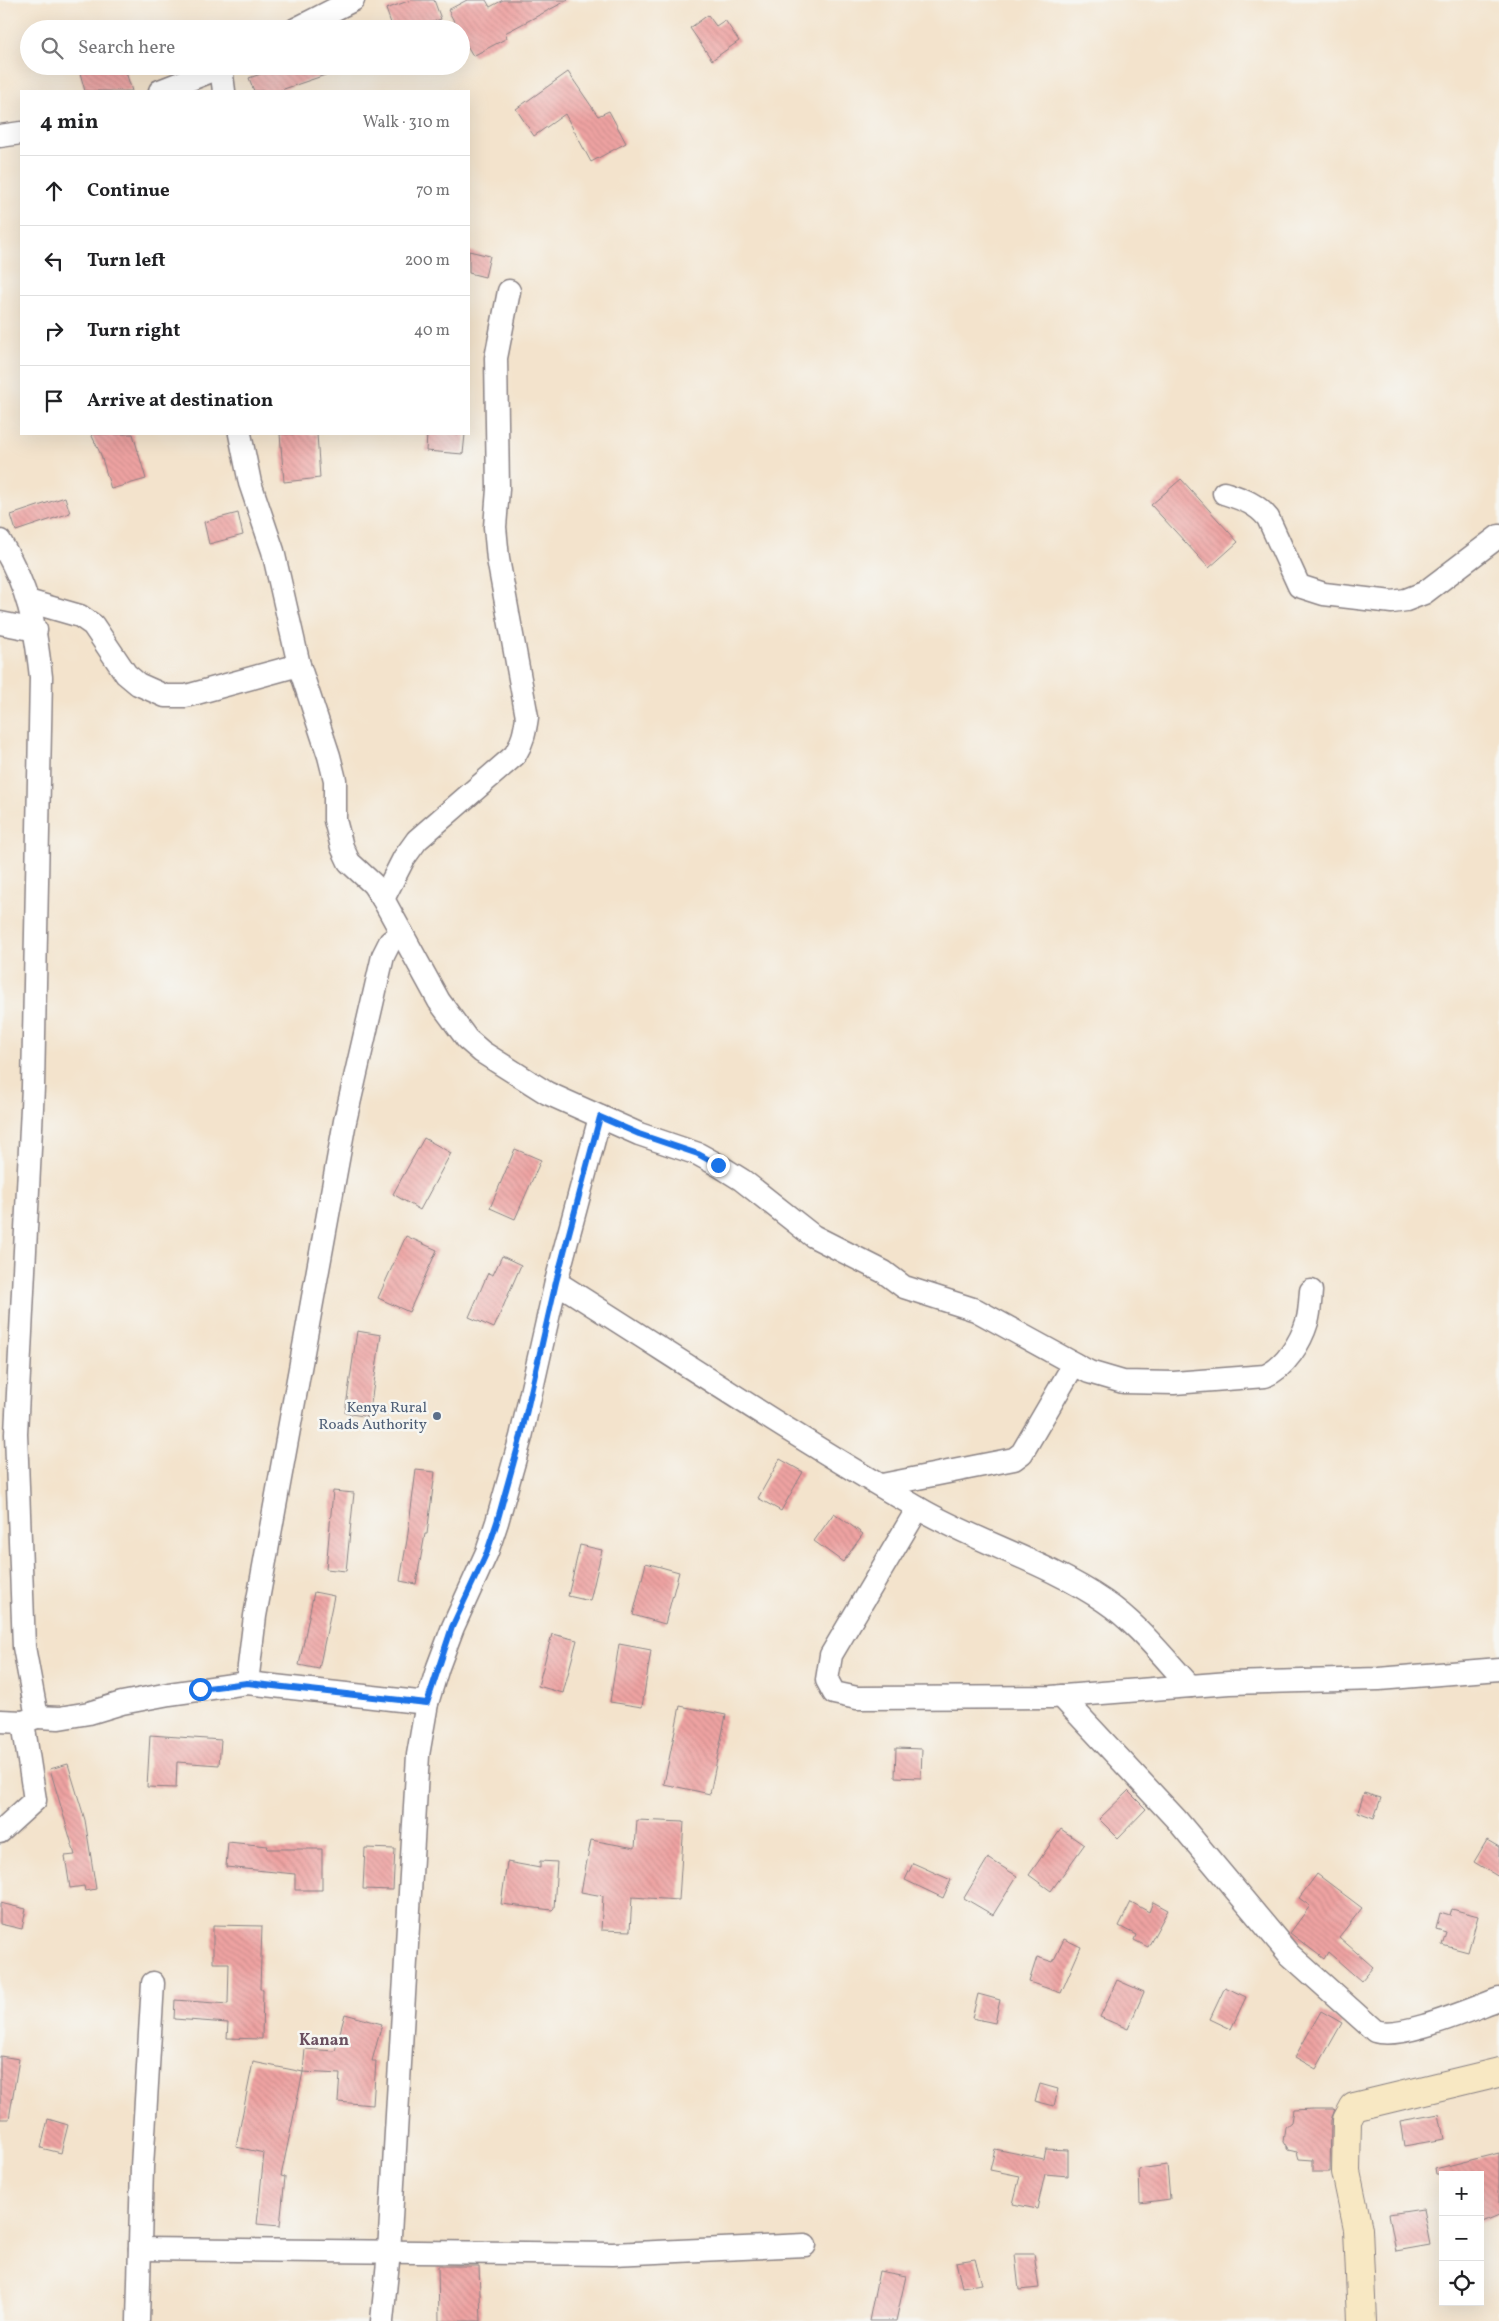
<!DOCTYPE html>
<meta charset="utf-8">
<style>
body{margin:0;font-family:Vollkorn,serif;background:#f2f2f2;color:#202124}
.controls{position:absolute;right:15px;bottom:15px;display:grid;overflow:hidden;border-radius:0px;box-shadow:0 5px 20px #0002}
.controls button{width:45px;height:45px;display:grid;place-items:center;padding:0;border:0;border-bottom:1px solid #e0e0e0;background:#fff;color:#202124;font:25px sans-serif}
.stop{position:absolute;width:15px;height:15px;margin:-11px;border:4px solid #1a73e8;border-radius:50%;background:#fff}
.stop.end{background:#1a73e8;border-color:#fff;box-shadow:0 1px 5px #0008}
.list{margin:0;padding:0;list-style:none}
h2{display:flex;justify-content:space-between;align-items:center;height:65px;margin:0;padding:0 20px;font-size:21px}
h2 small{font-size:16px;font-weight:400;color:#757577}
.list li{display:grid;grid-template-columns:32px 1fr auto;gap:15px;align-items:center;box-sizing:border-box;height:70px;padding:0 20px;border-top:1px solid #e0e0e0}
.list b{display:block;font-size:19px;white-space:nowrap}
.list em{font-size:16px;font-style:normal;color:#757577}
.icon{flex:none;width:28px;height:28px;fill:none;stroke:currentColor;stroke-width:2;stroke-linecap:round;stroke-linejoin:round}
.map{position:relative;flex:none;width:1499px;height:2321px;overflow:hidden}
.search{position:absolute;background:#fff;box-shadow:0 5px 20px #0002;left:20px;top:20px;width:450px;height:55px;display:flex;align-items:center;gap:12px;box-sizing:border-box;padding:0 18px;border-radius:28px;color:#757577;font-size:19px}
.panel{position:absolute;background:#fff;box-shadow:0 5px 20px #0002;left:20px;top:90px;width:450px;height:345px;border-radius:0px}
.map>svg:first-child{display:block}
.building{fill:url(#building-back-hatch)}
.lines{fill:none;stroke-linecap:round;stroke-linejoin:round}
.street-casing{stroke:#8a8284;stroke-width:25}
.secondary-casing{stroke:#8a8284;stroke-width:30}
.street{stroke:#fff;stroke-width:22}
.secondary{stroke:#f8e8c3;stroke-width:28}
.route{stroke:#1a73e8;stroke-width:6}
.service-dot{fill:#5c6f8a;stroke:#f6f6f2;stroke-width:2}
.labels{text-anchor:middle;stroke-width:5;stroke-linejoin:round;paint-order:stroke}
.service-label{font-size:15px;fill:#4e5e75;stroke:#f6f6f2;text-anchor:end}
.neighbourhood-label{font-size:16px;font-weight:bold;fill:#694f5f;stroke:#f6f6f2}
</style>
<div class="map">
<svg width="1499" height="2321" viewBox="0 0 1499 2321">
<defs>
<pattern id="building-back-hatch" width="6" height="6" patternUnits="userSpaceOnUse" patternTransform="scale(1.25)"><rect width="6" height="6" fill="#eea3a2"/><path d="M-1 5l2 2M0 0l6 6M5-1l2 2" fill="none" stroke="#cc8c8c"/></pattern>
</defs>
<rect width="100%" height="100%" fill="#f6f6f2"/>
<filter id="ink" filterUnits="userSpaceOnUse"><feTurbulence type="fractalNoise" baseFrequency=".02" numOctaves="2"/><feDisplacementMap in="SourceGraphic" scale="10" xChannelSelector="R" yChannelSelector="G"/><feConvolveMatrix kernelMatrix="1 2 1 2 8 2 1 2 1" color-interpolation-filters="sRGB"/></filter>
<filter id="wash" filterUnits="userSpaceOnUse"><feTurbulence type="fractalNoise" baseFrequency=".0096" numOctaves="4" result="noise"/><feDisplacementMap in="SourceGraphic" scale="20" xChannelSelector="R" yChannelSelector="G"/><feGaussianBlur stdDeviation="1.12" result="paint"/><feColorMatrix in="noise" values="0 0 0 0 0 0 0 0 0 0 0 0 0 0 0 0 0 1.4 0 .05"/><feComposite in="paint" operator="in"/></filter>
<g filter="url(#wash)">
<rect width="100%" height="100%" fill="#f3e3cc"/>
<g id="blocks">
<g class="building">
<path d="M411,0H434L441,19L413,29H393L386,9Z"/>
<path d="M467,0H486L490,7L503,0H568L505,33L507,38L473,56L461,35V29H458L448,10Z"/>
<path d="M708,15L716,26L725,20L739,41L712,60L690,28Z"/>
<path d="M78,66H124L132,91H85Z"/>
<path d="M284,66H343V69L278,91H254L249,78Z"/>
<path d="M568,72L598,116L609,111L626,143L591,162L565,114L534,136L516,109Z"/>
<path d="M469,251L490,256L485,277L469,273Z"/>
<path d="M91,434H133L146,479L111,489L101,455Z"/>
<path d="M280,434H317L320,478L284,482Z"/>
<path d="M427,434H465L463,454L426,451Z"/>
<path d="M1181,479L1238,542L1209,568L1151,505Z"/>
<path d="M65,497L70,513L16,531L11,515Z"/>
<path d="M238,513L243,535L209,544L204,522Z"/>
<path d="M424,1138L451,1153L420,1210L393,1194Z"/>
<path d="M515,1149L541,1160L515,1219L490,1208Z"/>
<path d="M406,1236L437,1250L409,1312L378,1298Z"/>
<path d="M502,1256L521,1265L494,1328L469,1317L488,1273L493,1275Z"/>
<path d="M357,1331L381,1335L369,1417L345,1413Z"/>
<path d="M780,1459L803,1472L781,1511L758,1498Z"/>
<path d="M416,1470L435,1472L427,1534H425L416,1584L400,1581L407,1540Z"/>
<path d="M333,1491L354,1493L346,1571L326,1569Z"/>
<path d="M834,1513L863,1534L843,1562L814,1541Z"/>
<path d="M580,1545L602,1550L590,1601L568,1596Z"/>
<path d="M646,1563L679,1572L665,1624L633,1615Z"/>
<path d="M314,1592L334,1596L319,1669L299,1665Z"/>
<path d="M552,1634L577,1640L563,1693L538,1686Z"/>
<path d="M619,1644L651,1650L642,1707L610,1702Z"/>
<path d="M680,1706L726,1715L710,1794L664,1784Z"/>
<path d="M150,1735L221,1740L219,1765L177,1762L176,1788L147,1787Z"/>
<path d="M896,1748L922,1749L921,1778L895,1777Z"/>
<path d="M68,1764L85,1820L96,1889L85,1891L84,1886L70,1888L65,1856L75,1855L50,1769Z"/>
<path d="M1128,1791L1146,1809L1118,1838L1099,1819Z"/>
<path d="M1364,1793L1381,1798L1374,1818L1358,1812Z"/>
<path d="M637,1820L684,1822L679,1900L632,1897L630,1931L601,1930L603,1896L581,1892L591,1840L635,1848Z"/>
<path d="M1061,1829L1084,1845L1051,1891L1029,1875Z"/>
<path d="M1487,1840L1499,1847V1877L1474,1862Z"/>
<path d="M228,1842L268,1846L267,1849H322V1890H295V1874L226,1867Z"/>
<path d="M365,1848L395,1849L393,1890L363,1889Z"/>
<path d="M988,1858L1017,1876L993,1915L964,1898Z"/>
<path d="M540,1861L557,1862L554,1908L552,1910L501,1904L507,1862L540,1868Z"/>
<path d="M913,1863L951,1880L943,1898L905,1880Z"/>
<path d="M1317,1874L1362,1908L1339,1937L1373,1967L1361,1981L1328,1952L1324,1959L1290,1933L1310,1906L1299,1898Z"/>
<path d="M1131,1902L1149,1912L1153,1902L1168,1910L1148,1947L1134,1940L1136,1935L1119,1926Z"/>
<path d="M0,1903L26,1909L22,1929L0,1924Z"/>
<path d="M1452,1909L1478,1916L1468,1952L1442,1945L1446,1932L1436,1929L1440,1913L1450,1916Z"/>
<path d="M213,1925L262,1926L260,1989H263L262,2039L227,2038L228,2023L174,2019L175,2000L228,2004L229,1963H213Z"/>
<path d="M1064,1939L1081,1947L1061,1993L1029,1982L1037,1957L1053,1962Z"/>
<path d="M1117,1980L1144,1992L1128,2029L1100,2017Z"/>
<path d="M1225,1987L1246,1997L1231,2029L1210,2019Z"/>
<path d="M978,1994L1000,2000L995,2023L972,2018Z"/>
<path d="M1321,2011L1342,2023L1316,2069L1295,2057Z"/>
<path d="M345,2014L382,2024L372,2061H376L373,2105L338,2102L340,2074L303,2072L305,2049L335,2051Z"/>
<path d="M0,2056L19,2059L9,2119H0Z"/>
<path d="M253,2062L303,2072L281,2176L285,2177L280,2226L257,2224L264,2153L236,2147Z"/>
<path d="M1040,2084L1058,2089L1054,2106L1035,2101Z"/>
<path d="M1313,2109H1335L1331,2120L1330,2172H1313V2160L1299,2159L1297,2152L1288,2150L1283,2142L1285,2127L1291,2122L1293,2110Z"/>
<path d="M1439,2114L1444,2139L1404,2146L1400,2121Z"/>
<path d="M48,2119L68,2125L61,2153L41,2148Z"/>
<path d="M995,2149L1044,2159L1046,2149L1068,2150V2176L1045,2174L1037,2209L1013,2204L1020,2176L990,2170Z"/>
<path d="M1499,2153V2215L1480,2223V2175H1436L1435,2169Z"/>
<path d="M1167,2165L1170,2199L1140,2203L1139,2169Z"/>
<path d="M1423,2209L1430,2245L1396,2251L1389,2214Z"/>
<path d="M1015,2254H1034L1039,2288L1019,2290Z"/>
<path d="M975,2259L982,2284L962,2287L956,2262Z"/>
<path d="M438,2266H479L481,2321H439Z"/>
<path d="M879,2271L906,2276L896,2321H869Z"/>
</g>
</g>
</g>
<g filter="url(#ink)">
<use href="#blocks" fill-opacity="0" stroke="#8a8284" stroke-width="1"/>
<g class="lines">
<defs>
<g id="street">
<path d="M296,29L353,0"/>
<path d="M221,68L224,91"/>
<path d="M160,91L224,66"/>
<path d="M0,136L21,133"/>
<path d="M240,434L250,483L273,551L299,665L329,756L335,780V820L342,847L349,862L373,884L383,899L439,1001L467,1039L482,1052L547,1093L639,1134L698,1154L718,1165L742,1180L813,1236L884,1272L904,1287L976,1310L1089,1372L1123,1382L1174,1383L1265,1376C1285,1368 1301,1342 1307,1322C1310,1313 1310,1301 1311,1291"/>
<path d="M1224,493C1242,499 1256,503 1268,518L1299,586L1324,594L1392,602L1406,600L1424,593L1499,536"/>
<path d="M0,541C29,588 35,623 41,677L33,1087L16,1434L24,1647L37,1717L23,1722L35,1800L0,1832"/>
<path d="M28,601L80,616L93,625L126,674L138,684L165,696H186L299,665"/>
<path d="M0,623L36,630"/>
<path d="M383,899L404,858L417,840L515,755C523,742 525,731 527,717L498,559L495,527L498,489L496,358L509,291"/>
<path d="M556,1282C677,1358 796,1438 920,1509C979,1543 1047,1562 1104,1601C1137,1623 1163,1657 1190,1686"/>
<path d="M882,1485L1014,1459L1022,1453L1074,1364"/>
<path d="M918,1508L831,1655L827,1680L834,1693L857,1698L1051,1697L1229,1683L1379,1679L1499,1669"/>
<path d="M247,1683L255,1616L345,1121L383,956L390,942L402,933"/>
<path d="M1061,1696L1176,1819L1289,1954L1375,2031C1401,2040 1471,2009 1499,1999"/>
<path d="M37,1717L59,1718L89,1713L122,1703L169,1694L247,1683L427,1703"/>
<path d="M0,1721L23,1722"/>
<path d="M140,2249L613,2254L805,2245"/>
<path d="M138,2321L142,2167L153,1983"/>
<path d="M382,2321L389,2252L418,1755L427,1703L438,1667L453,1627L487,1552L497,1522L521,1437L556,1282L600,1117"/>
</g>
<path id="secondary" d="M1362,2321L1358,2229L1346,2172L1347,2120L1354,2107L1499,2072"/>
</defs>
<use href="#street" class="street-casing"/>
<use href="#secondary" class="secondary-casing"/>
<use href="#street" class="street"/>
<use href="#secondary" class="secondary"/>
</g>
</g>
<g class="lines" filter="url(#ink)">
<path class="route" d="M200,1689L247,1683L427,1703L452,1627L487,1552L497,1522L521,1436L556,1282L600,1117L639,1134L698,1154L718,1165"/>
</g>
<circle class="service-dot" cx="437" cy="1416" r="5"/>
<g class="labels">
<g class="service-label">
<text x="427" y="1412">Kenya Rural<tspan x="427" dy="17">Roads Authority</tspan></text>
</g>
<g class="neighbourhood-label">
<text x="324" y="2045">Kanan</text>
</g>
</g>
</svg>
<div class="controls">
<button>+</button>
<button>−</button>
<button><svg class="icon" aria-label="locate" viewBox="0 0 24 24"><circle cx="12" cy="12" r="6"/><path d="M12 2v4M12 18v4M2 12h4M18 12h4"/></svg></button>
</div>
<div class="stop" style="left:200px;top:1689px"></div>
<div class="stop end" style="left:718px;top:1165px"></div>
<div class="search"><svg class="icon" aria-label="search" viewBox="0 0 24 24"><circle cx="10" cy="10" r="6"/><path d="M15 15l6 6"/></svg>Search here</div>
<section class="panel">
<h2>4 min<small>Walk · 310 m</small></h2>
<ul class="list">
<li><svg class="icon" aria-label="ahead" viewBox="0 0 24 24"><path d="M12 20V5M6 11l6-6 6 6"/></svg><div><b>Continue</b></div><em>70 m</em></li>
<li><svg class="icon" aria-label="left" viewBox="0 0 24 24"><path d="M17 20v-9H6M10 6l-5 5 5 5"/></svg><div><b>Turn left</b></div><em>200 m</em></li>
<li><svg class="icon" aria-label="right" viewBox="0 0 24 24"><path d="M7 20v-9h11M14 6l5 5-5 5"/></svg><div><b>Turn right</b></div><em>40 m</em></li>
<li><svg class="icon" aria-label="arrive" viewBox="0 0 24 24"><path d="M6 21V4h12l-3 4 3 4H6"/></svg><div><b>Arrive at destination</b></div></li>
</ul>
</section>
</div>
